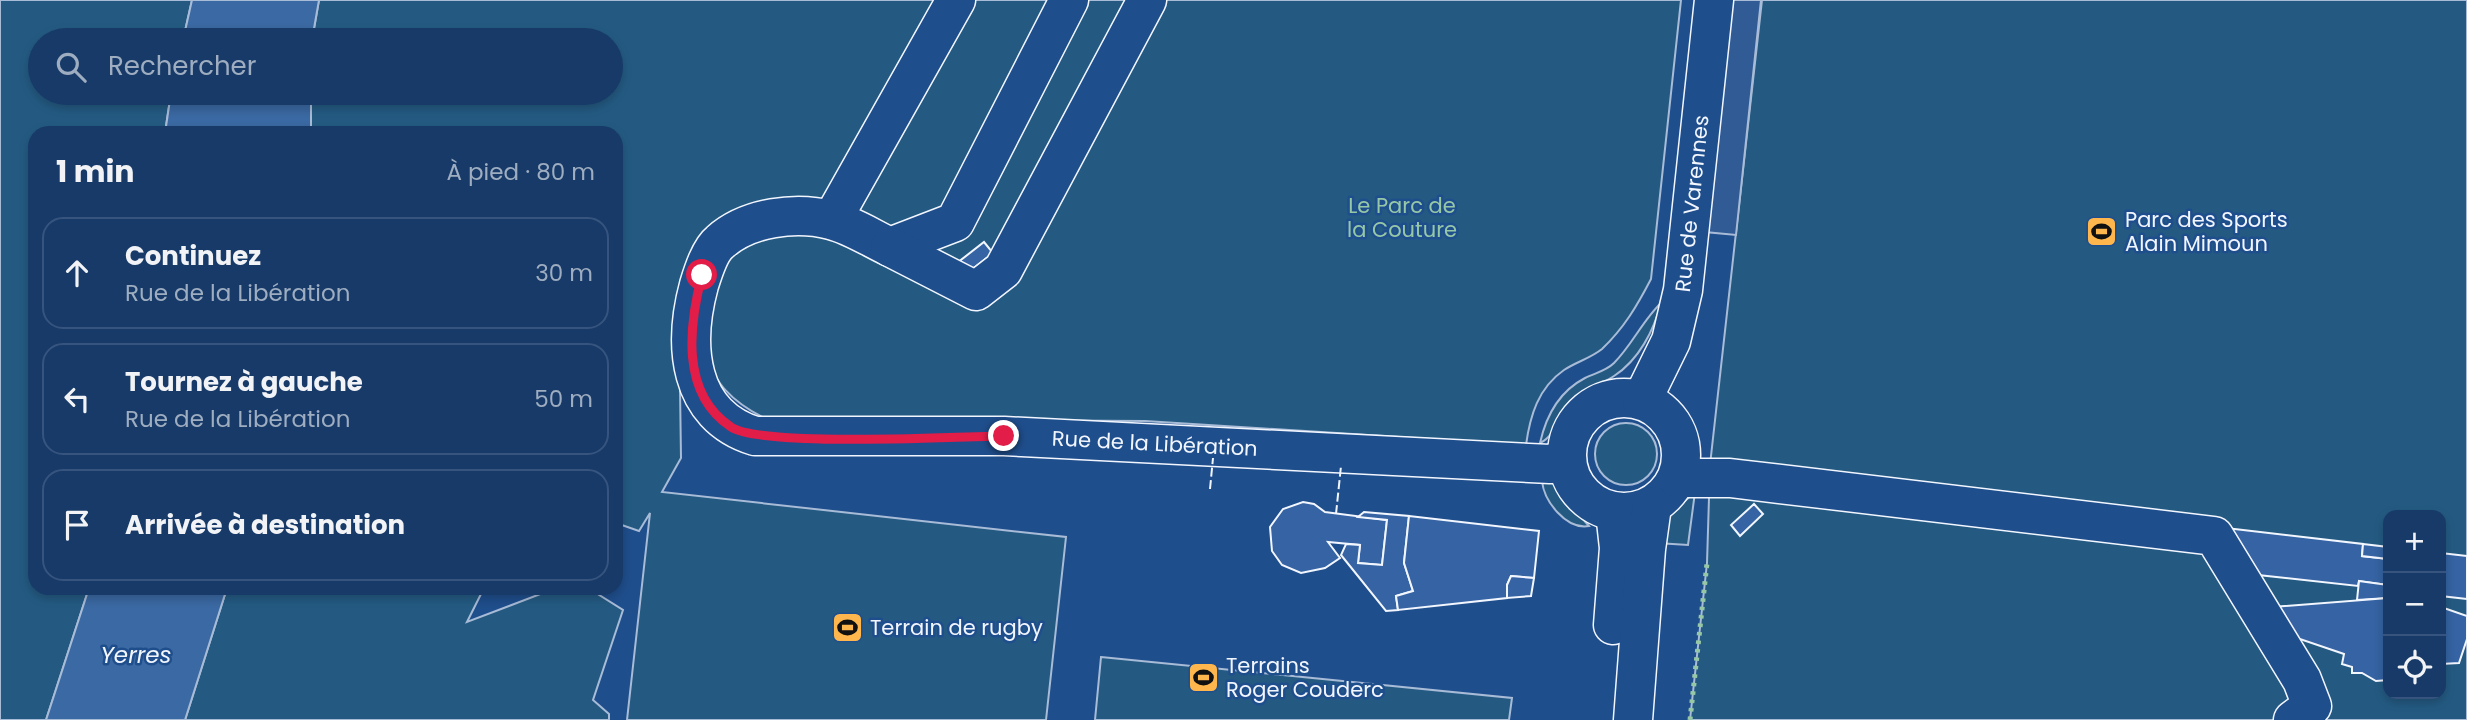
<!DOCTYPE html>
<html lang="fr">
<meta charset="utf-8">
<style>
body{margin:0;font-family:Poppins,sans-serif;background:#20416f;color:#f1f3f6}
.controls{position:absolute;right:21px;bottom:21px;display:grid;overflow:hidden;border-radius:14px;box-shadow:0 4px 10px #0003}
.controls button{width:63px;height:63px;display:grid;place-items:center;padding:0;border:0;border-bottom:2px solid #36547d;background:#173a69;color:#f1f3f6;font:35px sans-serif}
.stop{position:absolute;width:21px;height:21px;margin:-16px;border:5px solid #e11d48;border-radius:50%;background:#fff}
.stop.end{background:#e11d48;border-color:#fff;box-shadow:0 2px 7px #0008}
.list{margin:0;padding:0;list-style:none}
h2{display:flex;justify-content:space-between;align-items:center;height:91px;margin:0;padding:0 28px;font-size:30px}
h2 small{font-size:23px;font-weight:400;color:#9eadc0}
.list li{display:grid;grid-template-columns:46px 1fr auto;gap:21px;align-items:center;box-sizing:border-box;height:112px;margin:0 14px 14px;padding:0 14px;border:2px solid #36547d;border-radius:21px}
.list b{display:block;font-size:26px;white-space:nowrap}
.list p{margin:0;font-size:23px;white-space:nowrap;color:#9eadc0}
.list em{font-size:23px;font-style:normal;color:#9eadc0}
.icon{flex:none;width:38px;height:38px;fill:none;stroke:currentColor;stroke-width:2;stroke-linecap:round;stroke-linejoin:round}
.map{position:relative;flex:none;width:2467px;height:720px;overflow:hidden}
.search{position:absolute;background:#173a69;box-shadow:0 4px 10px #0003;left:28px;top:28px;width:595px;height:77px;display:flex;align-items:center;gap:18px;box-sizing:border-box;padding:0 24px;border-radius:38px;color:#9eadc0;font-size:26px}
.panel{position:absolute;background:#173a69;box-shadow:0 4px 10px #0003;left:28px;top:126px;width:595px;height:469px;border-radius:21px}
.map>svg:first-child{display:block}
.green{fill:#245a82;stroke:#a8bbd7;stroke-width:2;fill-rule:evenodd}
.parking{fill:#305b95;stroke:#a8bbd7;stroke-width:2}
.water{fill:#3b69a3;stroke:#a8bbd7;stroke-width:2}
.building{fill:#3563a3;stroke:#f2f6ff;stroke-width:2}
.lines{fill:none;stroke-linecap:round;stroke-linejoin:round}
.minor-casing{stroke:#f2f6ff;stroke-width:41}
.minor{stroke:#1f4e8c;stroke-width:38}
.hedge{stroke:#97c8a6;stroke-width:5;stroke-dasharray:3.5 5;stroke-linecap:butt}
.fence{stroke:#f2f6ff;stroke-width:2;stroke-dasharray:9 3.5;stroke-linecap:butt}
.route{stroke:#e11d48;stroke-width:9}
.labels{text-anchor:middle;stroke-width:5;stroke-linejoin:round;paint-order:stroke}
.street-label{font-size:21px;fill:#f2f6ff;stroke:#1f4e8c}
.park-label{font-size:21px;fill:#97c8a6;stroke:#1f4e8c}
.poi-label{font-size:21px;fill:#f2f6ff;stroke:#1f4e8c;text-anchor:start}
.water-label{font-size:23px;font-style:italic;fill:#f2f6ff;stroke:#1f4e8c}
</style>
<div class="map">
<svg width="2467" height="720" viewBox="0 0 2467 720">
<rect width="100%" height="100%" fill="#1f4e8c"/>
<g class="green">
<path d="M0,0H192L183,40H40V93H171L165,133H35V588H89L46,720H0Z"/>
<path d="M319,0H1681L1651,279C1637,306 1624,328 1602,349C1591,358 1576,362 1564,370C1538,388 1530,416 1526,445L1145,421L766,419C726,399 718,383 696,345L680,388L681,458L662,492L1066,537L1046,720H627L650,513L639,531L616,523V133H311V93H611V40H312Z"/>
<path d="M1762,0H2467V720H1690L1707,563L1710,465ZM2388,515H2441V694H2388Z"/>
<path d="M1661,303C1654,330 1639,360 1614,376C1598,387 1581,389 1568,404C1556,416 1557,435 1540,443C1546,416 1560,391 1585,378C1595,373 1606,371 1614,363C1632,345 1643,320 1661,303Z"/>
<circle cx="1626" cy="454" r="31"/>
<path d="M1546,479L1557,483L1566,500L1589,526C1566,530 1544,501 1542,481Z"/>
<path d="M1695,492L1688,545L1657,543L1667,517Z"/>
<path d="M227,588H484L467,622L556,588H588L623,610L593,700L609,714V720H185Z"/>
<path d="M1101,657L1512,698L1509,720H1095Z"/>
</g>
<path class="parking" d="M1730,0H1761L1736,235L1705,232Z"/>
<g class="water">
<path d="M192,0H319L312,40H183Z"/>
<path d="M171,93H311V133H165Z"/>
<path d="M89,588H227L185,720H46Z"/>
</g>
<g class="building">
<path d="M984,242L993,253L966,274L957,263Z"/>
<path d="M1303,502L1314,504L1325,512L1387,520L1382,565L1358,563L1360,545L1328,542L1340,558L1325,568L1301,573L1282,565L1272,551L1270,527L1283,509Z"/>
<path d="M1754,504L1763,514L1740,536L1731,525Z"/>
<path d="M1364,512L1409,516L1404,563L1413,591L1396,596L1398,610L1386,611L1341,555L1346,544L1360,545L1358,563L1382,565L1387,520L1358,517Z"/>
<path d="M1409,516L1539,531L1534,578L1511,576L1507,585V598L1398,610L1396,596L1413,591L1404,563Z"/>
<path d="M2226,528L2363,544L2362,556L2388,559V585L2359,581L2358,586L2249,574Z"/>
<path d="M2363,544L2388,547V559L2362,556Z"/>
<path d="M2441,553L2467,556V599L2441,596Z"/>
<path d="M1511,576L1534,578L1531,596L1507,598V585Z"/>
<path d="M2359,581L2388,585V598L2357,600Z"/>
<path d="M2388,598V680L2376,681L2362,673H2352V667L2342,664L2344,654L2288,635L2273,607Z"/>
<path d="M2441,607L2467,616V639L2459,663L2441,664Z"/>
</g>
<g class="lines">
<defs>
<g id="minor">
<path id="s1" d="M1069,0L955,222L890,247C871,238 851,225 831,220C796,211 748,217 720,242C710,250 703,272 699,285C683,344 687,415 755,436H1004L1550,464L1566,460"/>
<path d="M832,220L956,0"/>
<path d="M890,247L976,291L1003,270L1147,0"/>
<circle cx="1624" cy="455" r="57"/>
<path id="s2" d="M1642,400L1671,341L1683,290L1714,0"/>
<path d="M1677,478H1730L2214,536L2302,680L2312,706L2293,720"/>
<path d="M1613,625L1619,548L1615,512"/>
<path d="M1633,720L1646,549L1652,506"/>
</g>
</defs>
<use href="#minor" class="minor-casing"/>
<use href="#minor" class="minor"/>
<path class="hedge" d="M1690,720L1707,563"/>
<g class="fence">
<path d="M1210,489L1213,458"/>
<path d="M1336,514L1341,466"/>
</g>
</g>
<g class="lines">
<path class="route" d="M702,275C689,325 680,393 731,427C760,447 957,437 1004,436"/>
</g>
<defs>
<symbol id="stadium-square" viewBox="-11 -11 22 22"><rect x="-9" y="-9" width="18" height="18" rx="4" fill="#ffb74d" stroke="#1f4e8c"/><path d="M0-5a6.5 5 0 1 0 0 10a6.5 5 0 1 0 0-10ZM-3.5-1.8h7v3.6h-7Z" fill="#111"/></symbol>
</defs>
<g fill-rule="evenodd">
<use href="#stadium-square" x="2084" y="214" width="35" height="35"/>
<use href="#stadium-square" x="830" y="610" width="35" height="35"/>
<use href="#stadium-square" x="1186" y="660" width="35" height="35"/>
</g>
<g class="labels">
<g class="street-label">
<text dy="7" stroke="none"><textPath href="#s2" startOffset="205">Rue de Varennes</textPath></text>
<text dy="7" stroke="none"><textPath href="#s1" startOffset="1130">Rue de la Libération</textPath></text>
</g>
<g class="park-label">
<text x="1402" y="213">Le Parc de<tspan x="1402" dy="24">la Couture</tspan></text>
</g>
<g class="poi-label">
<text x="2125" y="227">Parc des Sports<tspan x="2125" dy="24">Alain Mimoun</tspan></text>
<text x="870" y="635">Terrain de rugby</text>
<text x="1226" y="673">Terrains<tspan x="1226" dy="24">Roger Couderc</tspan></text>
</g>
<g class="water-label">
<text x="136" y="663">Yerres</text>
</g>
</g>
</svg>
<div class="controls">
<button>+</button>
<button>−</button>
<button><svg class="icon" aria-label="locate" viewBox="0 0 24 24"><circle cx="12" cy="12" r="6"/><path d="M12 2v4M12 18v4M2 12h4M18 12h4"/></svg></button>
</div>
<div class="stop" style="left:702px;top:275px"></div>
<div class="stop end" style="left:1004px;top:436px"></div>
<div class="search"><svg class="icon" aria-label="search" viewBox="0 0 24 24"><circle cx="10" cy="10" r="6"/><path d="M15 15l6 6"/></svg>Rechercher</div>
<section class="panel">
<h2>1 min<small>À pied · 80 m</small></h2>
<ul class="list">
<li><svg class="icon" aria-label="ahead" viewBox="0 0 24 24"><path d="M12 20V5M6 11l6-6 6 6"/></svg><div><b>Continuez</b><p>Rue de la Libération</p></div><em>30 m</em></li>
<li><svg class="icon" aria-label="left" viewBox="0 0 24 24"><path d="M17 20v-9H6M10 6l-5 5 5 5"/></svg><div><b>Tournez à gauche</b><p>Rue de la Libération</p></div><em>50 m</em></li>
<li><svg class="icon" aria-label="arrive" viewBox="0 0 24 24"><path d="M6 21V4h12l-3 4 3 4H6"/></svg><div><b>Arrivée à destination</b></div></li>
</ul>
</section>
</div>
